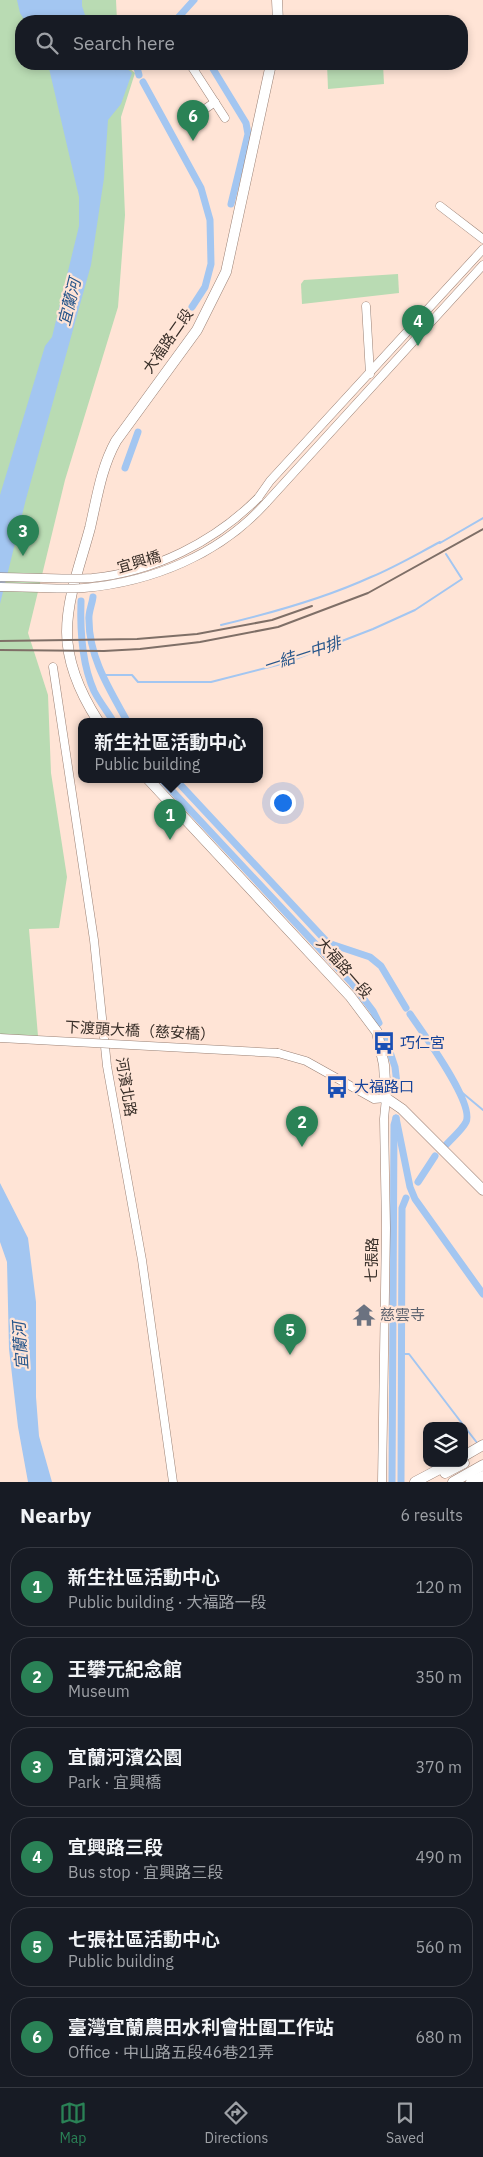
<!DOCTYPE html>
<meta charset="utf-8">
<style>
body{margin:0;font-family:"IBM Plex Sans","Noto Sans TC",sans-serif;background:#242831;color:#f1f3f6}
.controls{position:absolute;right:15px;bottom:15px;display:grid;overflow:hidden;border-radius:10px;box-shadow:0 2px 8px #0003}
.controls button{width:45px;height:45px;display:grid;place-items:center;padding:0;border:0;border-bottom:1px solid #363941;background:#171b24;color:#f1f3f6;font:25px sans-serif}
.you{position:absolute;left:282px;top:802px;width:18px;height:18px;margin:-12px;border:4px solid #fff;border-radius:50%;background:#1a73e8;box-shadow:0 0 0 8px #1a73e833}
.badge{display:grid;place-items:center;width:32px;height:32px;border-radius:50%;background:#2a8256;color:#fff;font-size:16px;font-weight:700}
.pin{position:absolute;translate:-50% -41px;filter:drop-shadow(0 1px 2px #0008)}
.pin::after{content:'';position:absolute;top:26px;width:18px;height:15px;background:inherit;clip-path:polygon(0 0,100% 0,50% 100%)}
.popup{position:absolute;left:78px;top:718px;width:185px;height:65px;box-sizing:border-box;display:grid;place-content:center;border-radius:10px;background:#171b24;filter:drop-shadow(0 1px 4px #0005);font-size:16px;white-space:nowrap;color:#9ea1a6}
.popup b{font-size:19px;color:#f1f3f6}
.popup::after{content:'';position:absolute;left:50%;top:100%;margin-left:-10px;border:10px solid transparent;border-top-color:#171b24}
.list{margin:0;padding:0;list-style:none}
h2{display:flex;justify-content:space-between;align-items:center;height:65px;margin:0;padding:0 20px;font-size:21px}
h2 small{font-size:16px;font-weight:400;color:#9ea1a6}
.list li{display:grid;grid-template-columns:32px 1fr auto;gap:15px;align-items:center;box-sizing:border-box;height:80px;margin:0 10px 10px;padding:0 10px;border:1px solid #363941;border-radius:20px}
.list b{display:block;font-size:19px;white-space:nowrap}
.list p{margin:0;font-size:16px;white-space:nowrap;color:#9ea1a6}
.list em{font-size:16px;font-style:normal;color:#9ea1a6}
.icon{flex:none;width:28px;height:28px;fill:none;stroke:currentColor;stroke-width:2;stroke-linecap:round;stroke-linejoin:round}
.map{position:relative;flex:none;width:483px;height:1482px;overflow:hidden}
.search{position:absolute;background:#171b24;box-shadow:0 2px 8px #0003;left:15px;right:15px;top:15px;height:55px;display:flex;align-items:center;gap:12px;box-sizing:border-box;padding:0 18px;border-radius:20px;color:#9ea1a6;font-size:19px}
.sheet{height:605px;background:#171b24}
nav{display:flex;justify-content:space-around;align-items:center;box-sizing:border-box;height:70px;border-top:1px solid #363941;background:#171b24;font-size:14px;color:#9ea1a6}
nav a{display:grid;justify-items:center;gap:2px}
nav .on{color:#2a8256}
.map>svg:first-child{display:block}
.green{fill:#b9dbb3}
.water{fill:#a3c6f1}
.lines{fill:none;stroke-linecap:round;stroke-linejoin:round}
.stream{stroke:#a3c6f1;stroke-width:2}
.canal{stroke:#a3c6f1;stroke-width:7}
.minor-casing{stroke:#9a8175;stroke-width:9}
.major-casing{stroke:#9a8175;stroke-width:11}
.minor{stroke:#fff;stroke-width:8}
.major{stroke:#fff;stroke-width:10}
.rail{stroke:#7f6f67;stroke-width:2}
.minor-bridge-casing{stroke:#9a8175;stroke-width:9;stroke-linecap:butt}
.minor-bridge{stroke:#fff;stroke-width:8}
.labels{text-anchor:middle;stroke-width:4.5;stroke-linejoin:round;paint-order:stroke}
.street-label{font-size:15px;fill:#382e28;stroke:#ffe4d6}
.transit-label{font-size:15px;fill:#164399;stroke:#ffe4d6;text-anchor:start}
.worship-label{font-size:15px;fill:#5b616d;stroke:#ffe4d6;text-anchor:start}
.water-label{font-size:16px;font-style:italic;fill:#26558a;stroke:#ffe4d6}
</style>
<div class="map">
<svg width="483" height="1482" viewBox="0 0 483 1482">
<rect width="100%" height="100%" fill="#ffe4d6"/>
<g class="green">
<path d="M0,0H116L117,21H21V64H124L135,73L121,117L125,215L118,307L65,480L28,633L48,695L51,773L67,877L59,928L29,929L38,1036H0Z"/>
<path d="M327,64H383L384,84L328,89Z"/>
<path d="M398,274L399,293L302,304L301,284L304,280Z"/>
</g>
<g class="water">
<path d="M17,0H82V6L87,21H25L20,13Z"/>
<path d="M48,64H109C117,68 126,66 132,73L121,104L108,120L104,178L91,265L26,499L0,604V495L45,346L52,337L79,226V197Z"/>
<path d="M0,1183L28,1238L36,1302V1397L39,1436L52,1482H28L18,1427L9,1349L7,1262L0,1242Z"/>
</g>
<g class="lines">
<g class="stream">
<path d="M440,543L483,518"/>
<path d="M221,625C272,613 323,599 371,577C395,567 417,554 440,542"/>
<path d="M102,675H132L138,682H211L285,663L373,629L415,610L462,579L446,554"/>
<path d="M459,1090L483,1110"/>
<path d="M403,1354H409L464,1426"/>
<path d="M464,1426L478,1444"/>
</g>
<g class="canal">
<path d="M175,21L194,0"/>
<path d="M136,64L139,75"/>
<path d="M210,64L246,123L248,134L231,204"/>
<path d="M119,73L130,64"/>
<path d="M143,82L201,188L210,220L211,264L205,287L192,307"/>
<path d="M125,468L138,432"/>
<path d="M93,597C92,605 88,613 89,620C89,658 110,690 127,721"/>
<path d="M81,601C80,630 82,664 94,691C99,701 107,711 113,721"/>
<path d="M161,779L351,982L373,1011L379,1023"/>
<path d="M175,779L328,943L370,957L381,966L406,1008"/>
<path d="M410,1014C422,1032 475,1103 466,1122C462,1130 452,1138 446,1145"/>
<path d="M386,1040L395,1067L397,1084"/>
<path d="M396,1118L410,1187L415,1199L483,1294"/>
<path d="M418,1182L435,1156"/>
<path d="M392,1482L394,1125L396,1118"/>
<path d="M401,1482L402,1208L406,1198"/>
</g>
<defs>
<g id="minor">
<path d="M190,64L225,118"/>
<path d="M192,118L215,102"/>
<path d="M440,206L483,239"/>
<path d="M366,306L370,374"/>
<path d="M258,498L270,481L483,249"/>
<path d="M266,503L483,265"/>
<path d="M53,667L94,940L107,1066L142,1260L173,1482"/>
<path d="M278,1053L306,1061L374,1099L386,1098L384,1119L386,1228L382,1482"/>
</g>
<g id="major">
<path d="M277,0L278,21"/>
<path d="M98,721C82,696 67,663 67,632C67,597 81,562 90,528C97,498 101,468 116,441L197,330L226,272L271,64"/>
<path d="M148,779L350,996L377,1032L384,1065L386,1098L402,1109L483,1190"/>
<path d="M464,1456L483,1445"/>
<path d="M445,1473L464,1463"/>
<path d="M415,1482L451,1463"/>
<path d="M453,1482L483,1465"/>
<path d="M471,1482L483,1476"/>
</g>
</defs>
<use href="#minor" class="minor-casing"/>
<use href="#major" class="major-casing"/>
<use href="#minor" class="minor"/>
<use href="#major" class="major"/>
<g class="rail">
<path d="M0,641L137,639L197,634L272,620L312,606"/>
<path d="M0,650L104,651L140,649L200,642L278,627L368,593L483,529"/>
</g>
<defs>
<g id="minor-bridge">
<path d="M0,577C30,577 62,580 92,578C154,572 214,542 258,498"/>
<path d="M0,587C28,587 56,590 84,588C152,582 219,555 266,503"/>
<path d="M0,1038L278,1053"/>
</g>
</defs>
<use href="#minor-bridge" class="minor-bridge-casing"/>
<use href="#minor-bridge" class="minor-bridge"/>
</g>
<defs>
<symbol id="bus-bare" viewBox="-9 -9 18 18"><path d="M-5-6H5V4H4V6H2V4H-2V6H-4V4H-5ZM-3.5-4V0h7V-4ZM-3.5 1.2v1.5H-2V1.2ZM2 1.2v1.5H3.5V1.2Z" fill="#1a4fb4" stroke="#ffe4d6" stroke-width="2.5" paint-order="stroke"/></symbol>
<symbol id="temple-bare" viewBox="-9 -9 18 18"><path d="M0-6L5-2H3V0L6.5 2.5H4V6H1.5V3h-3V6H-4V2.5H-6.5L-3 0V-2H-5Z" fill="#6b7280" stroke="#ffe4d6" stroke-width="2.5" paint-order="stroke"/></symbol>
</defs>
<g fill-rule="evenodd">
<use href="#bus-bare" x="368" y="1027" width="32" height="32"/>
<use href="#bus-bare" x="321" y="1071" width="32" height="32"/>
<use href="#temple-bare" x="348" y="1299" width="32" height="32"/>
</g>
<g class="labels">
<g class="street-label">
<text transform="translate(168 341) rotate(-55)" y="5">大福路二段</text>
<text transform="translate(139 562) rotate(-16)" y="5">宜興橋</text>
<text transform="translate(344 968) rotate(49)" y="5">大福路一段</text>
<text transform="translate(140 1031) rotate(3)" y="5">下渡頭大橋（慈安橋）</text>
<text transform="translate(126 1087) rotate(81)" y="5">河濱北路</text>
<text transform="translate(372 1260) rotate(-89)" y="5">七張路</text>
</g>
<g class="transit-label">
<text x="400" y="1048">巧仁宮</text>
<text x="354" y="1092">大福路口</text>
</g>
<g class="worship-label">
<text x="380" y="1320">慈雲寺</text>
</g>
<g class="water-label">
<text transform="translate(69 302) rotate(-76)" y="6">宜蘭河</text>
<text transform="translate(302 654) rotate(-18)" y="6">一結一中排</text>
<text transform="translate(20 1346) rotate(-94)" y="6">宜蘭河</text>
</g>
</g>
</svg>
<div class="controls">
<button><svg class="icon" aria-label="layers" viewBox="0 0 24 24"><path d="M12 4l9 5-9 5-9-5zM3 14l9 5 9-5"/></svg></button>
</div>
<div class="you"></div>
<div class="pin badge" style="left:170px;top:840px">1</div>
<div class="popup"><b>新生社區活動中心</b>Public building</div>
<div class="pin badge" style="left:302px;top:1147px">2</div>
<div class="pin badge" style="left:23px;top:556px">3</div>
<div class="pin badge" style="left:418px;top:346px">4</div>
<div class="pin badge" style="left:290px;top:1355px">5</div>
<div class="pin badge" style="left:193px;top:141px">6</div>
<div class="search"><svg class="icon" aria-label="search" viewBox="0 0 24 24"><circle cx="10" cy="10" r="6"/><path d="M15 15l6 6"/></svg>Search here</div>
</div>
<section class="sheet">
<h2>Nearby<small>6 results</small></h2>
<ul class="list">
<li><span class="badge">1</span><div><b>新生社區活動中心</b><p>Public building · 大福路一段</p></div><em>120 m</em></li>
<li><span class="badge">2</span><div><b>王攀元紀念館</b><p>Museum</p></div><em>350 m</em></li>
<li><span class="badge">3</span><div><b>宜蘭河濱公園</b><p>Park · 宜興橋</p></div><em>370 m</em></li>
<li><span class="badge">4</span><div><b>宜興路三段</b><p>Bus stop · 宜興路三段</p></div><em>490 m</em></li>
<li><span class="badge">5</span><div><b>七張社區活動中心</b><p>Public building</p></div><em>560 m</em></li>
<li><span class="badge">6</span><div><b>臺灣宜蘭農田水利會壯圍工作站</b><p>Office · 中山路五段46巷21弄</p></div><em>680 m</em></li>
</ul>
</section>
<nav>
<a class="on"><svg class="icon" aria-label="map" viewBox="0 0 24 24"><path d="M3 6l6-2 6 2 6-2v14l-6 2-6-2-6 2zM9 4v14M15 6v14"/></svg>Map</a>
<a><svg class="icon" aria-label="directions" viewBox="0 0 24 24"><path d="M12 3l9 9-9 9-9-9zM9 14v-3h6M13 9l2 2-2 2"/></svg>Directions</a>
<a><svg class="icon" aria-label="saved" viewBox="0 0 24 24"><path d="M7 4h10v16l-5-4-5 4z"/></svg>Saved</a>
</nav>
